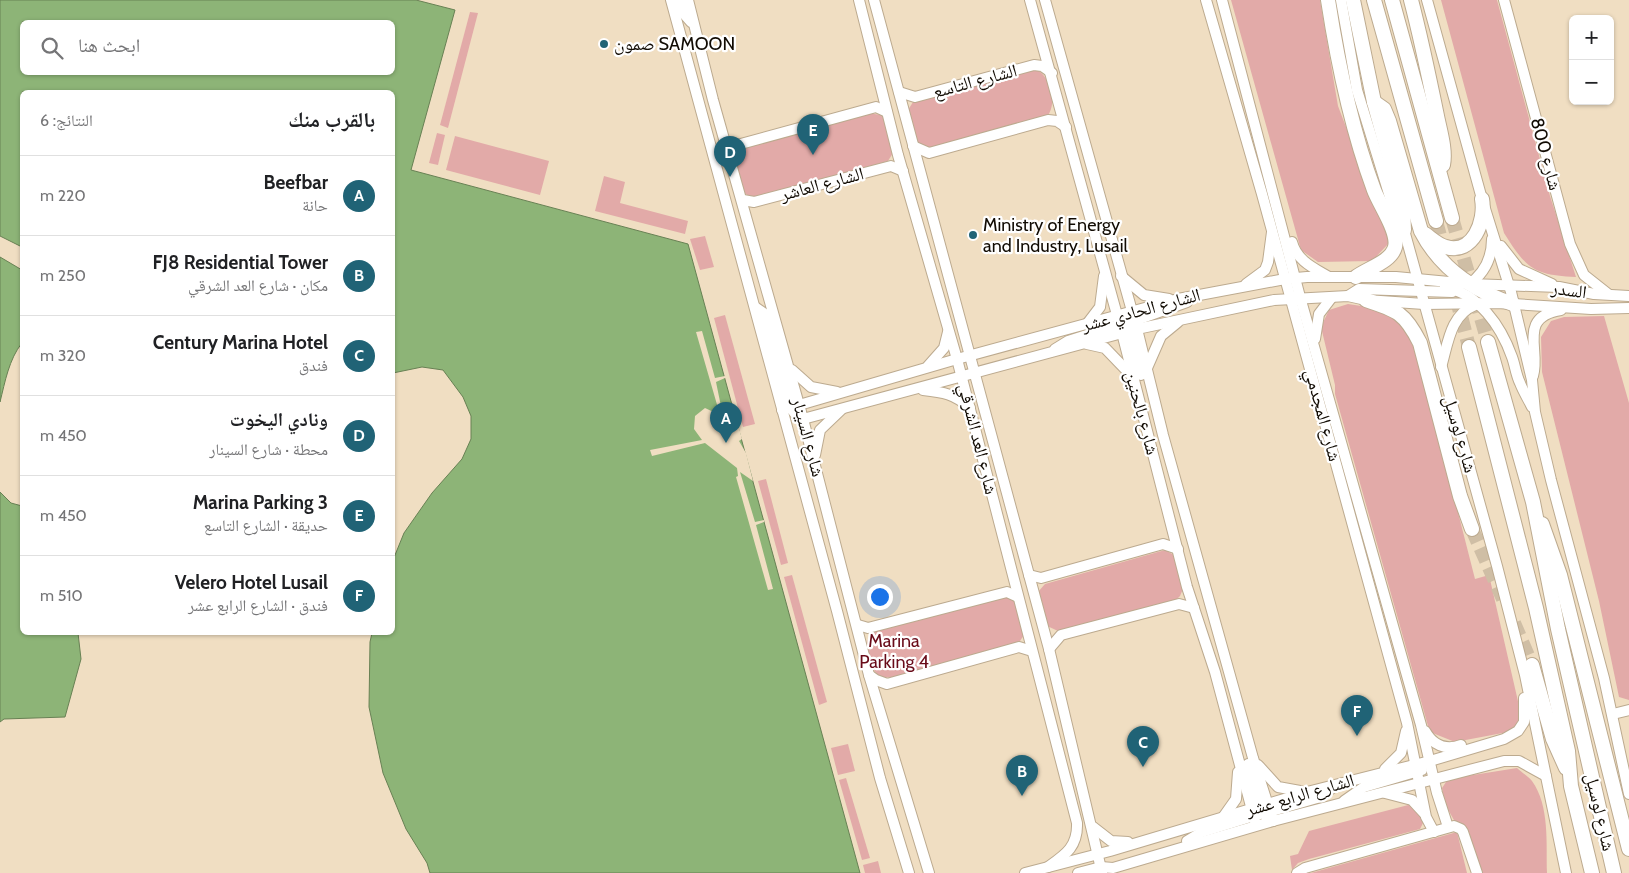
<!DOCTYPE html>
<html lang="ar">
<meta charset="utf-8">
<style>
body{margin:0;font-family:Cabin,"Noto Naskh Arabic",sans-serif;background:#f2f2f2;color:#202124;direction:rtl}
.controls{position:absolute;right:15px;top:15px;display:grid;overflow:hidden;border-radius:8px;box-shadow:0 1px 4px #0004}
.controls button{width:45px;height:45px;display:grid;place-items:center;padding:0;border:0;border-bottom:1px solid #e0e0e0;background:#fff;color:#202124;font:25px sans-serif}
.you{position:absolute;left:879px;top:596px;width:18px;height:18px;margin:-12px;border:4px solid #fff;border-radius:50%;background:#1a73e8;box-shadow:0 0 0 8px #1a73e833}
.badge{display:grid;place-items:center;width:32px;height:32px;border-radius:50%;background:#206376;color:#fff;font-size:16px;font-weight:700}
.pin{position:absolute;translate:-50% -41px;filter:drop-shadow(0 1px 2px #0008)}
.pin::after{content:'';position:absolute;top:26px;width:18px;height:15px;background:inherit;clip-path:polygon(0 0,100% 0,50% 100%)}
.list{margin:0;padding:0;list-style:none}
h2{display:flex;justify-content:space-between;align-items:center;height:65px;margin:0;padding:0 20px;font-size:21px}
h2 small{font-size:16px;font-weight:400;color:#757577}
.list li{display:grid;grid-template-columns:32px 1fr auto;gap:15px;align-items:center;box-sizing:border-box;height:80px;padding:0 20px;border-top:1px solid #e0e0e0}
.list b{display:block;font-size:19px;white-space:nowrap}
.list p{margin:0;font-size:16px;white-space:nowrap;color:#757577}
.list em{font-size:16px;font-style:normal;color:#757577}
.icon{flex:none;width:28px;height:28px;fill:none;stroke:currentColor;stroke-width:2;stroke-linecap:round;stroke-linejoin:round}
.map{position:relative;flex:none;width:1629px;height:873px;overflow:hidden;direction:ltr}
.search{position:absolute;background:#fff;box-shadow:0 1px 4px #0004;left:20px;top:20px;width:375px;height:55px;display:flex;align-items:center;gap:12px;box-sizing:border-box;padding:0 18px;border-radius:8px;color:#757577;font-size:19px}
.panel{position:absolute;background:#fff;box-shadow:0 1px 4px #0004;left:20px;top:90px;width:375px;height:545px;border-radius:8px;direction:rtl}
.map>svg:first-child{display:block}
.green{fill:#e2aaa8}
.water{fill:#8db477;stroke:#688154;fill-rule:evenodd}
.pier{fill:#f0dec2}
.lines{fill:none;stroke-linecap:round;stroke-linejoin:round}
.highway-tunnel{stroke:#cfbea5;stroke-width:14;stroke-dasharray:14 7;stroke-linecap:butt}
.minor-casing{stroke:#bcaa8f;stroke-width:12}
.highway-casing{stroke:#bcaa8f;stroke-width:16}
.minor{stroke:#fff;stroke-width:10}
.highway{stroke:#fff;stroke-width:14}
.poi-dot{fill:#206376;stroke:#fff;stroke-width:2}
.labels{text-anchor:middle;stroke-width:4.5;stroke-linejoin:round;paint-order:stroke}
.poi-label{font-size:18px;fill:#110b03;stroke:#fff;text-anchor:start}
.street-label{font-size:18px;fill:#110b03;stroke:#fff}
.park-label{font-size:18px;fill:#690b19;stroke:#fff}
</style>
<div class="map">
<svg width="1629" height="873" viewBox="0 0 1629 873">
<rect width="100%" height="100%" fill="#f0dec2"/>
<g class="green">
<path d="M1231,0H1320L1338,106L1390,242L1372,261L1318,262L1301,250Z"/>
<path d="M1441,0H1497L1550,196L1576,277C1533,275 1526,268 1504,233Z"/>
<path d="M470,12L478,13L448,128L440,125Z"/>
<path d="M1036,69C1052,78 1058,104 1046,118L930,149L916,145L908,110L913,102Z"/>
<path d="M868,113L881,115L885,120L893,153L888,161L764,196L751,197L742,192L734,157L742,147Z"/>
<path d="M437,133L445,135L438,165L429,163Z"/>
<path d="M455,136L549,161L540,195L446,170Z"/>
<path d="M604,176L625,182L620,203L688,221L685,234L595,211Z"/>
<path d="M705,236L714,267L700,270L690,239Z"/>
<path d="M1348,304L1388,310L1413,336L1475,579L1489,575L1520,710L1517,725L1508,732L1455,742L1430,732L1428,726L1335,394V385L1321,327L1329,310Z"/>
<path d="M725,315L755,424L743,427L714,318Z"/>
<path d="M1604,316L1629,403V700L1619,697L1599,601L1542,372L1541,337L1551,321L1564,317Z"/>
<path d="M766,479L788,563L781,565L758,481Z"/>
<path d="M1165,550L1174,555L1185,584L1180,596L1176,600L1058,631L1045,625L1038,592L1045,584Z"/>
<path d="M792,575L827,702L819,705L784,577Z"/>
<path d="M1007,596L1014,599L1024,635L1020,641L1011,646L894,677L881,678C868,667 859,641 875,631Z"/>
<path d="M848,744L855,771L838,775L831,748Z"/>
<path d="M1517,768C1521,772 1528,776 1532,781C1550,806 1546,844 1547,873H1481L1469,832L1455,822L1445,804L1442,788L1448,779Z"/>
<path d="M846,778L870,858L862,860L839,780Z"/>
<path d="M1412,804L1418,809L1423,823L1420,829L1309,859L1298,863L1292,870L1290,856L1298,854L1309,831Z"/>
<path d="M1457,832L1467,873H1311Z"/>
<path d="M878,861L881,873H865L863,865Z"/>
</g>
<g class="water">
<path d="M0,0H416L455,10L411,170L688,244L860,873H430L427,863L406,829L383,773L369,707L370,642L372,633L392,632L393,560L404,533L432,493L462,459L471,439V416L463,397L443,370L422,367L393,373L392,92H22V247L0,236ZM22,22H392V72H22Z"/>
<path d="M0,257L22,270V343C9,359 5,382 0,402Z"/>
<path d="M0,492L11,503L22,506V632L78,633L81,659L65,717L4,719L0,722Z"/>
</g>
<path class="pier" d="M702,331L715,378L725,376V378L716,382L724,421L731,430L739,428L742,439L739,441L746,453L753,481L740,472L755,522L764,520V522L756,525L773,589L768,590L736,477L738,476L737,468L705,443L652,456L650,450L702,440L694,429L695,416L705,408L720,415L696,332Z"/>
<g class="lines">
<g class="highway-tunnel">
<path d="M1452,218L1488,342"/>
<path d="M1436,221L1445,254"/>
<path d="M1451,277L1469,347"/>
<path d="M1472,529L1503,599"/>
<path d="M1514,623L1532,665"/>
</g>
<defs>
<g id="minor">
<path d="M671,0L837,611L880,778L909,873"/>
<path d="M680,0L684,14L691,22"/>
<path d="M688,0L713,100L803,419L869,675L929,873"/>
<path d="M859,0L898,155L957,359L1077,823C1078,847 1065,855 1048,867"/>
<path d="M874,0L1049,649L1102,873"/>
<path d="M1030,0L1122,333L1187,587L1215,672L1256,825"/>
<path d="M1045,0L1137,329L1163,435L1253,758L1273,821"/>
<path d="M1206,0L1262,194L1407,723L1426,817L1434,832"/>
<path d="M1222,0L1300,297L1421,725L1437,793L1448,827"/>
<path d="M1341,0L1357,90L1394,210L1404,230L1497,566L1525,675L1566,873"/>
<path d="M1427,0L1482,199L1511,292L1532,380L1535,412L1551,480L1604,678L1629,794"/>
<path d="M1504,0L1570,244L1584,275L1608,294"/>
<path d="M899,92L915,97L1034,65L1042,66L1052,73"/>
<path d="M726,143L737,145L876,107L887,112"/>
<path d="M913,146L929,153L1048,120L1057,121L1066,127"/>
<path d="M743,200L754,202L891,166L903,171"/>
<path d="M1292,242C1297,261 1314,268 1329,277"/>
<path d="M1501,246L1519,269L1552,284"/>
<path d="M1121,276L1144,295L1169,299"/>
<path d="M1246,284L1265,270L1268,262L1272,232"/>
<path d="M1468,285C1484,274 1492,259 1492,239"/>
<path d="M1445,287C1479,294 1501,326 1512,357C1515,365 1516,375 1520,383C1523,391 1528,399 1532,407"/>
<path d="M1348,296L1359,289L1452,292"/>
<path d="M755,307L765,314L790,407L796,415L803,419"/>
<path d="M1117,317L1128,323L1141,375"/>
<path d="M1128,323L1187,302"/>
<path d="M1087,324L1100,307L1104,276"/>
<path d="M1315,339L1319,314L1332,297"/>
<path d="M1087,344L1105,348L1131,375"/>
<path d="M1055,349L1068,341L1125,323"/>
<path d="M928,366L944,348L948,332"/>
<path d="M1441,367C1448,344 1450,315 1475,305"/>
<path d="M1147,368L1161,336L1178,322"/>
<path d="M792,370L811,387L837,392"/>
<path d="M1533,376C1541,350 1517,317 1561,310"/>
<path d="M923,390C943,392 955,394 970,408"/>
<path d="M782,410L957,359L1178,299L1285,279L1307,277H1396L1470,284L1559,287L1594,294L1629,296"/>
<path d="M803,419L1137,329L1274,300L1348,296L1366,300L1424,304L1497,303L1591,309L1629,308"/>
<path d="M815,455L820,430L842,409"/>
<path d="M1029,575L1041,578L1163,544L1178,549"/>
<path d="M858,625L868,628L1007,592L1018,597"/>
<path d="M1049,649L1061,635L1179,604L1194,608"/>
<path d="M869,675L876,680L887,684L1019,647L1032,651"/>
<path d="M1613,714L1629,710"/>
<path d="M1425,731C1433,745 1445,751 1461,745"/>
<path d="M1248,764C1253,781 1255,814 1273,821"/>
<path d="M1258,765L1278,787L1300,791"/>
<path d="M1385,769L1401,753L1406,731"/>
<path d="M1385,793L1412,800L1424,813"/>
<path d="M1344,801L1364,787L1422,770"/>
<path d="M1265,813L1317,798L1337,785"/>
<path d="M1224,816L1236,799L1238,772"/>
<path d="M1093,827L1111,841L1128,842"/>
<path d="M1187,841L1202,832L1260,814"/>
<path d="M1025,873L1110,851L1311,791L1430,761L1504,739L1518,731L1524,722V698"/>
<path d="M1078,873L1101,867L1113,868L1273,821L1504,761H1519L1546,776"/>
<path d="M1297,873L1305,868L1454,826L1461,829L1463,832L1477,873"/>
</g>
<g id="highway">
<path d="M1328,0C1338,65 1351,128 1374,190C1379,204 1399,232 1395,247C1391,262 1368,268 1356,277"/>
<path d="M1353,0L1374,102L1403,207L1404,230"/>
<path d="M1374,0L1436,221"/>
<path d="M1392,0L1452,218"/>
<path d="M1411,0C1421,38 1429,77 1437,116C1440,131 1446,150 1443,165"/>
<path d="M1374,102L1384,109L1389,121L1421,231C1440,268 1474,291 1513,304"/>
<path d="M1425,234C1432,239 1438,245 1446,247C1473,255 1486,221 1482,199"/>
<path d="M1366,300C1397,310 1405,313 1420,343L1460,496L1472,529"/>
<path d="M1488,342L1533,502L1558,629L1614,873"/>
<path d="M1469,347L1536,608L1568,751L1571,786L1592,873"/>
<path d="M1542,524L1560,575L1629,849"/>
<path d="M1532,665L1553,739L1566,768"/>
</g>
</defs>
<use href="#minor" class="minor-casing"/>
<use href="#highway" class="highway-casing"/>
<use href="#minor" class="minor"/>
<use href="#highway" class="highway"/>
</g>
<g class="poi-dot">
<circle cx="604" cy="44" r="5"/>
<circle cx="973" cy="235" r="5"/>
</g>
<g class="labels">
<g class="poi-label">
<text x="614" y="50">صمون SAMOON</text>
<text x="983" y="231">Ministry of Energy<tspan x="983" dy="21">and Industry, Lusail</tspan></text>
</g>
<g class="street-label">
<text transform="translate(975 81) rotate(-15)" y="6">الشارع التاسع</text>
<text transform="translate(1546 154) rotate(75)" y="6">شارع 800</text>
<text transform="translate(822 184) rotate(-15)" y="6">الشارع العاشر</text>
<text transform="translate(1569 290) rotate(8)" y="6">السدر</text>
<text transform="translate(1141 310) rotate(-15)" y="6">الشارع الحادي عشر</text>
<text transform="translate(1142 413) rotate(75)" y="6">شارع بالحنين</text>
<text transform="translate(1323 415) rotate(75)" y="6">شارع المجدمي</text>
<text transform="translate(1460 434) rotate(74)" y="6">شارع لوسيل</text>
<text transform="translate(808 437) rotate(75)" y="6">شارع السينار</text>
<text transform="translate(978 439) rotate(76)" y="6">شارع العد الشرقي</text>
<text transform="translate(1300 795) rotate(-16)" y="6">الشارع الرابع عشر</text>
<text transform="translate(1600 812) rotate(77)" y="6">شارع لوسيل</text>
</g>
<g class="park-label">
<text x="894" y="647">Marina<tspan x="894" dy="21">Parking 4</tspan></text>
</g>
</g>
</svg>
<div class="controls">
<button>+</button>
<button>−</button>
</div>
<div class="you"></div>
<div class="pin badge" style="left:726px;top:443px">A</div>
<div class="pin badge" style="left:1022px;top:796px">B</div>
<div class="pin badge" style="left:1143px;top:767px">C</div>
<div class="pin badge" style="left:730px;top:177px">D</div>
<div class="pin badge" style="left:813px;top:155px">E</div>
<div class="pin badge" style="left:1357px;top:736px">F</div>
<div class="search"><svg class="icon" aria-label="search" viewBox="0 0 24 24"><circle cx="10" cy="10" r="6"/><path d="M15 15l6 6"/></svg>ابحث هنا</div>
<section class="panel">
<h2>بالقرب منك<small>النتائج: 6</small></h2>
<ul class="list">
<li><span class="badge">A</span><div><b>Beefbar</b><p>حانة</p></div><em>220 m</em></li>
<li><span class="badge">B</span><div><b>FJ8 Residential Tower</b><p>مكان · شارع العد الشرقي</p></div><em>250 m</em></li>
<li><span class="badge">C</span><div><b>Century Marina Hotel</b><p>فندق</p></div><em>320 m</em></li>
<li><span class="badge">D</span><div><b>ونادي اليخوت</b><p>محطة · شارع السينار</p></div><em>450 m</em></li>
<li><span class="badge">E</span><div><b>Marina Parking 3</b><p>حديقة · الشارع التاسع</p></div><em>450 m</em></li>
<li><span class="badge">F</span><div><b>Velero Hotel Lusail</b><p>فندق · الشارع الرابع عشر</p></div><em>510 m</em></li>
</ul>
</section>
</div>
